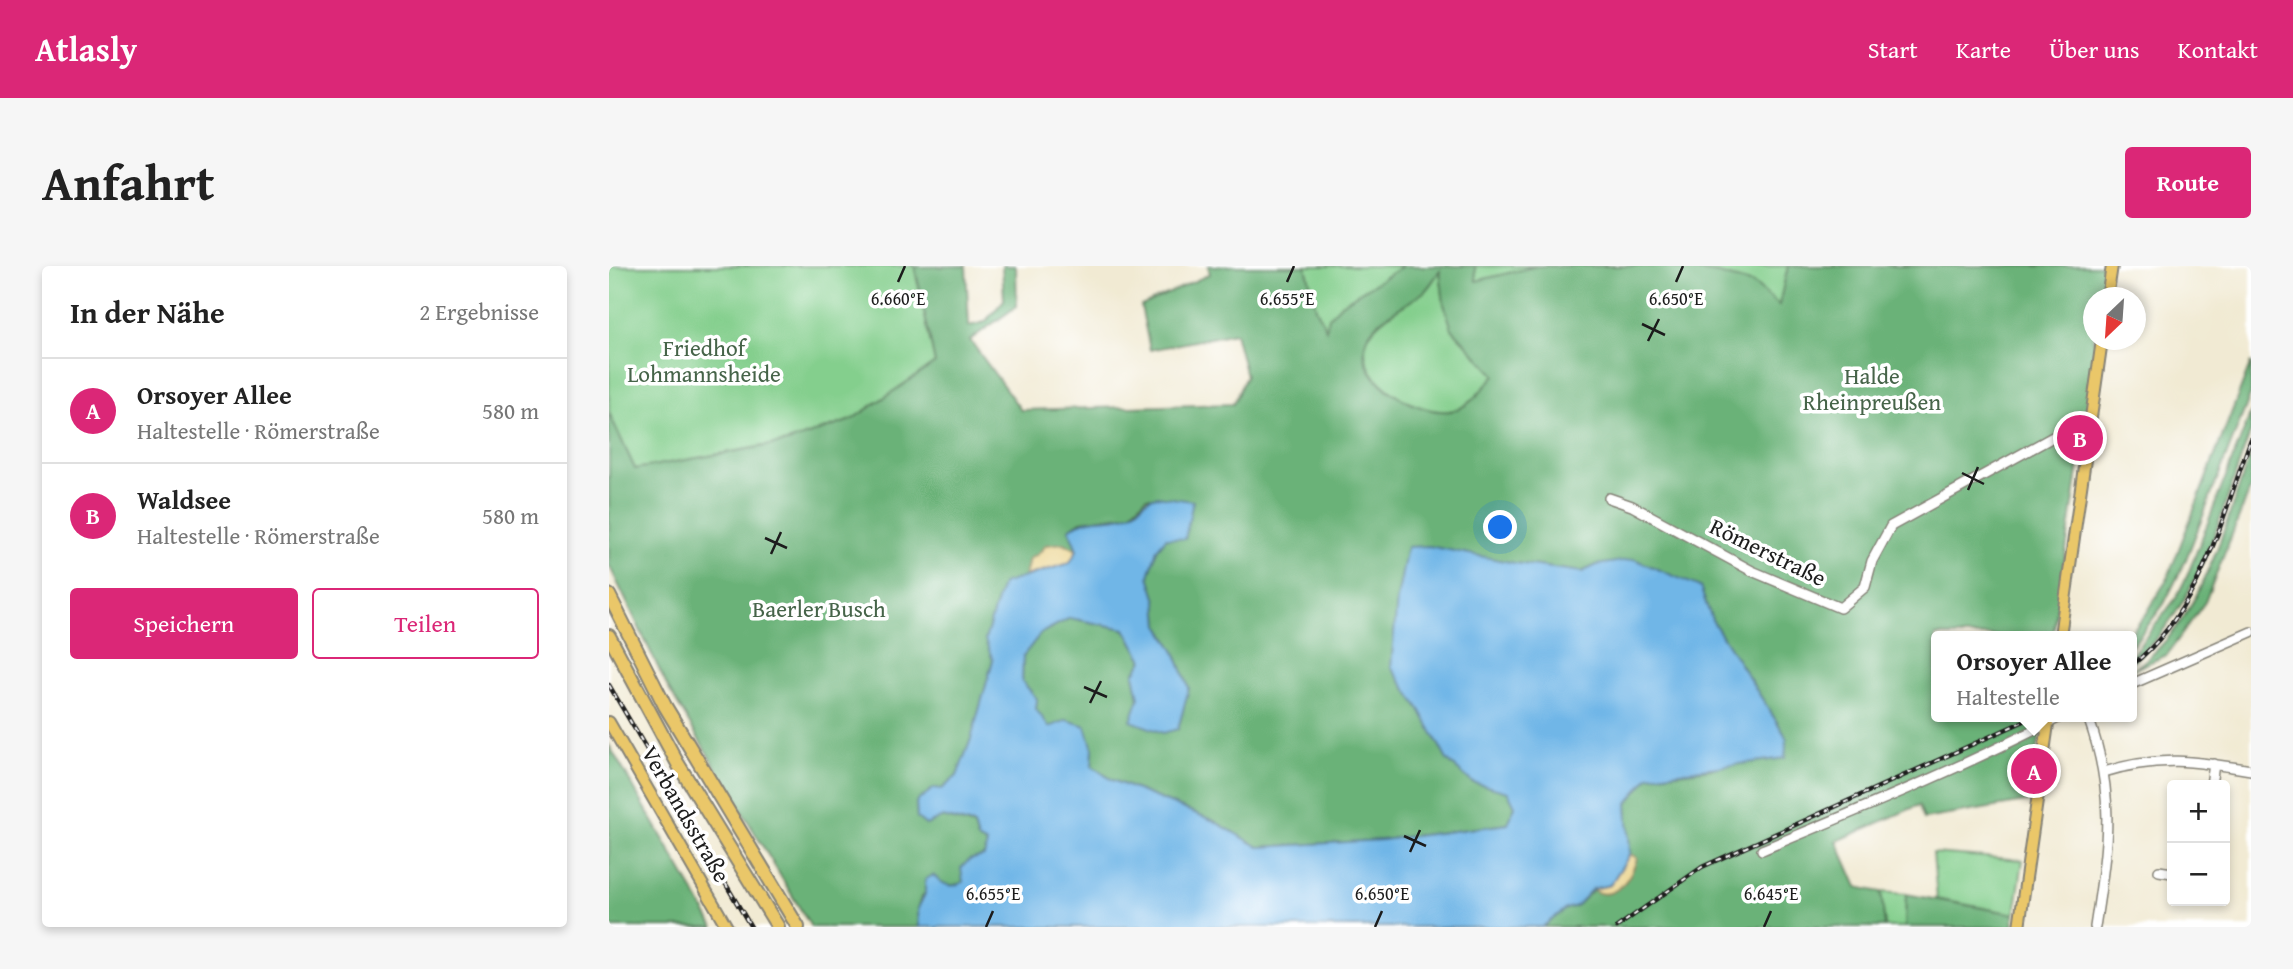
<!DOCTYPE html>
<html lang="de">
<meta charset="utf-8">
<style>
body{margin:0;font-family:"Gentium Book Plus",serif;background:#f6f6f6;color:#222}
.controls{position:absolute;right:21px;bottom:21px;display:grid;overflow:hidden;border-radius:7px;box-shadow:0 4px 10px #0003}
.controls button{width:63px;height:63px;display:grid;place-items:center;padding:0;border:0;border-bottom:2px solid #e0e0e0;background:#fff;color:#222;font:35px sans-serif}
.compass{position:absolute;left:1474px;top:21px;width:63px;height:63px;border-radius:50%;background:#fff;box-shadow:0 4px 10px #0003;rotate:205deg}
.you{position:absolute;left:892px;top:262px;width:24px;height:24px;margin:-18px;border:5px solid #fff;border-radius:50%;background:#1a73e8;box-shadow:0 0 0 10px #1a73e833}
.badge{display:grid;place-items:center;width:46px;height:46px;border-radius:50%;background:#db2777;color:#fff;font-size:23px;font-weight:700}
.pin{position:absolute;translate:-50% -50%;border:4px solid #fff;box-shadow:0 2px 7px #0006}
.popup{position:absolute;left:1322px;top:365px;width:206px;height:91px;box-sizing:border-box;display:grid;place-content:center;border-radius:7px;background:#fff;filter:drop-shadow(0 2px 5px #0005);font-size:23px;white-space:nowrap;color:#767676}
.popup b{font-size:26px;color:#222}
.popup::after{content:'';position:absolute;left:50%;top:100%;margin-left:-14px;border:14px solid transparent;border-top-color:#fff}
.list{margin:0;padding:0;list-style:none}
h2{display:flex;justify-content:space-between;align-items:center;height:91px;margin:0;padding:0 28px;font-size:30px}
h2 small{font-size:23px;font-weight:400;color:#767676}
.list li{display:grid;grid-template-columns:46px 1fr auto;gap:21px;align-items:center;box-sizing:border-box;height:105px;padding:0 28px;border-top:2px solid #e0e0e0}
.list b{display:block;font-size:26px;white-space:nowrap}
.list p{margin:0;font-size:23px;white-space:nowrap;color:#767676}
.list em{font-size:23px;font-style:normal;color:#767676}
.actions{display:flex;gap:14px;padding:21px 28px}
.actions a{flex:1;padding:16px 0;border:2px solid #db2777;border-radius:7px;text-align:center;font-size:24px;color:#db2777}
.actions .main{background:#db2777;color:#fff}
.map{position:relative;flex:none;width:1642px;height:661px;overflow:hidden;border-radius:7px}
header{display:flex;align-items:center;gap:42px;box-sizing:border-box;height:98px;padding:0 35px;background:#db2777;color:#fff}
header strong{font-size:33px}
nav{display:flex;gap:38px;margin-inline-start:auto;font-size:24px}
.intro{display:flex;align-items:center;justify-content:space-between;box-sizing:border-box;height:168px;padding:0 42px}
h1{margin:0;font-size:49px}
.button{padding:18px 32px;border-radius:7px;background:#db2777;color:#fff;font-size:24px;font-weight:700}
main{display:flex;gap:42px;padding:0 42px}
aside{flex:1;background:#fff;border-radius:7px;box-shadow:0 4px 10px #0003}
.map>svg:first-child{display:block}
.green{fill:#84cf8d;stroke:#507654;stroke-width:2}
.forest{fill:#6bb278;stroke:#44674a;stroke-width:2;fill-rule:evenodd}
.sand{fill:#eeda9e;stroke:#857b5d;stroke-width:2}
.water{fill:#6fb6e7;stroke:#466982;stroke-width:2}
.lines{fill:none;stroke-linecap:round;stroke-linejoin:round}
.minor-casing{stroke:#868378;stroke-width:12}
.major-casing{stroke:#868378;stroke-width:14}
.highway-casing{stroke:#868378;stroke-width:16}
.minor{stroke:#fff;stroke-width:9}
.major{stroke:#eac769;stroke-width:10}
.highway{stroke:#eac769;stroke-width:12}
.rail-casing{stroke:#1c1c1c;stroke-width:4.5}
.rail{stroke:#fff;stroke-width:2;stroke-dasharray:5;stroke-linecap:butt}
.ticks{fill:none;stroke:#1c1c1c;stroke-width:2.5}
.labels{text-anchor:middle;stroke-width:7;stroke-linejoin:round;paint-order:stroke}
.park-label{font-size:23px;fill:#466449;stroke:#fff}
.street-label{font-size:23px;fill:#1c1c1c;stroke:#fff}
.ticks-label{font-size:18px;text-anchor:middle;fill:#1c1c1c;stroke:#fff;stroke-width:7;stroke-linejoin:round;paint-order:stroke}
</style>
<header>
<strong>Atlasly</strong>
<nav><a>Start</a><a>Karte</a><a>Über uns</a><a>Kontakt</a></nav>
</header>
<div class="intro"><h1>Anfahrt</h1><a class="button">Route</a></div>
<main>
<aside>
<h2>In der Nähe<small>2 Ergebnisse</small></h2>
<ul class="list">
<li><span class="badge">A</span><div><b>Orsoyer Allee</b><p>Haltestelle · Römerstraße</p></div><em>580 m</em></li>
<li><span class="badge">B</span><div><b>Waldsee</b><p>Haltestelle · Römerstraße</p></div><em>580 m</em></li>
</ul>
<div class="actions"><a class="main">Speichern</a><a>Teilen</a></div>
</aside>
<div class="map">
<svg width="1642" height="661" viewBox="0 0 1642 661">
<rect width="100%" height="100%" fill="#fff"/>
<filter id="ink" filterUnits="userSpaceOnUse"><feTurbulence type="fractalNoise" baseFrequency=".0143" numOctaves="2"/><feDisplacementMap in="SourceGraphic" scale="14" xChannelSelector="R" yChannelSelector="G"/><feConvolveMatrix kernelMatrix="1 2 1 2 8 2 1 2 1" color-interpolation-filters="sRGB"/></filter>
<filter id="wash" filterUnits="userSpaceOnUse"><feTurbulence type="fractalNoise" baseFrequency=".00686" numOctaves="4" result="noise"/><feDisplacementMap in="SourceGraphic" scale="28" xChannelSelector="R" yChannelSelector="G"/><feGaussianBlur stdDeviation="1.57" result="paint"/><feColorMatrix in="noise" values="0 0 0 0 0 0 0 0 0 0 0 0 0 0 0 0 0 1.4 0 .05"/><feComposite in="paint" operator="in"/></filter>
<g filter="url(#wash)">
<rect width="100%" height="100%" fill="#f1ead3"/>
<g class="green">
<path d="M0,0H305L326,97L242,154L179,176L26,203L0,147Z"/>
<path d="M697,0H794L732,38L718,65L707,42Z"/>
<path d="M866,0H928L867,15Z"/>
<path d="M1051,0H1179L1170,40L1110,8Z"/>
<path d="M831,4L835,38L843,63L886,109C876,120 865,135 851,142C821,157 743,116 758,74C765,53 799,39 815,25C822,20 826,11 831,4Z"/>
<path d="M1324,587L1414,594L1406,648L1328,633Z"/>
<path d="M1272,626L1297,628L1296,661H1276Z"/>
</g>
<g class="forest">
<path d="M357,0L360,60L376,56L395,34L393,0H407L408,40L361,74L412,144L624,138L637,110L626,67L541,84L532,40L601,8L599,0H697L707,42L717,63L720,51L732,38L794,0H866L867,15L928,0H1051L1110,8L1145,18L1170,39L1179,0H1497L1494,31L1484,32V74H1489L1444,370H1327V451H1433L1422,535L1315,553L1310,539L1228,575L1248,621L1272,626L1276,661H933L957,643L967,640L1021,588L1018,538L1040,510L1102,503L1178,472L1103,354L1091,322L988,299L973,306L906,297L782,401L863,516L899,525L906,540L899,558L773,574L650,581L603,554L503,514L483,500L484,483L458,454L440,462L427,443L428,433L413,415L414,390L432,367L461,352L516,363L534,394L525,408L530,432L569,463L580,422L566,386L550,359L548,335L540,310L548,283L557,272H576L583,235L538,231L521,248L472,255L460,263L468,284L377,374L384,394L362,473L348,510L333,523L307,536L308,551H334L365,560L369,573L378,578L375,590L360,594L354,616C340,624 310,616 309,644C309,651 312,654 310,661H202L58,420L0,299V147L26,203L179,176L242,154L326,97L306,1ZM831,5L835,38L843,63L886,109C876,120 866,135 851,142C821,157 743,117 757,74C764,53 798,39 815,26C821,20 826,11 831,5Z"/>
<path d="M1642,96V127L1576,296L1555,338L1523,380V370H1519L1538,347L1559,311Z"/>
<path d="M1642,146V165C1612,244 1592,340 1523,396V389L1567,332L1578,310Z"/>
<path d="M1642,187V221L1596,336L1558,389L1523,404C1594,358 1614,261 1642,187Z"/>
<path d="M0,479L105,661H0Z"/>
<path d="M1297,628L1406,648L1404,661H1296Z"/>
</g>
<g class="sand">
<path d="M455,277L468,284L461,297L416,310L420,293L429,288L437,279Z"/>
<path d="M1021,588L1028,592C1024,610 1004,639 983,623L1001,619Z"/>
</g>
<path class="water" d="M548,230L584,235L576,273L557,272L548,283L540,310L548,335L550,359L566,386L580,422L569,463L554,467L522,455L530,432L525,408L534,394L516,363L461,352L432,367L414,390L413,415L428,433L427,443L440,461L458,454L477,460L484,483L483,500L503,514L603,554L650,581L773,574L899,558L906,540L899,526L863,516L838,494L812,445L782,401L788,333L798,281L820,280L906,297L973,306L988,299L1025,293L1091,321L1103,354L1178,472L1176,492L1040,510L1018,538L1021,588L1001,619L983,623L967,640L957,643L933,661H310L309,642L316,628V614L324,609C332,617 342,624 354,616L352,602L360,594L375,590L378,578L369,573L365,559L334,551L317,559L308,552L307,536L325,522L333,523L348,510L362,473L384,394L376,374L393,318L461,297L468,284L460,263C484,247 501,256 520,248C532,244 534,232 548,230Z"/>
</g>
<g filter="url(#ink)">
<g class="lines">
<defs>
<g id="minor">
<path d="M1000,232L1023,240L1143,305L1231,342L1256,321L1263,295L1282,260L1482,150"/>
<path d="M1523,418L1642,366"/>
<path d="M1479,451C1508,530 1498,581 1486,661"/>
<path d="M1495,506C1549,489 1587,495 1642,504"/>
<path d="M1602,519L1605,498"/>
<path d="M1153,584C1254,542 1355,501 1451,451"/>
<path d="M1550,605L1563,607"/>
</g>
<g id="major">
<path d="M1498,32L1503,0"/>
<path d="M1451,370L1493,74"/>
<path d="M0,456L118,661"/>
<path d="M1410,661L1440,451"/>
</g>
<g id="highway">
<path d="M0,329L56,440L189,661"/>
<path d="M0,370L69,498L169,661"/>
</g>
</defs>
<use href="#minor" class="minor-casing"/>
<use href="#major" class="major-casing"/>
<use href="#highway" class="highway-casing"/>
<use href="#minor" class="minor"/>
<use href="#major" class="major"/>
<use href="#highway" class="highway"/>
<defs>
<g id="rail">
<path d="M1523,399C1592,345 1613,251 1642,173"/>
<path d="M0,419L142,661"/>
<path d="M1008,661L1093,601L1424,451"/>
</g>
</defs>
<use href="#rail" class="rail-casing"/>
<use href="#rail" class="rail"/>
</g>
</g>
<path class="ticks" d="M289,16L296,0M678,16L685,0M1067,16L1074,0M1033,58L1056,69M1039,75L1050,53M1353,207L1375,218M1359,224L1369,201M156,272L178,282M162,288L172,266M475,421L498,431M481,437L492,415M795,570L817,580M801,586L811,564M377,661L384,645M766,661L773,645M1155,661L1162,645"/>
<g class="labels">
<g class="park-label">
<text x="95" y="90">Friedhof<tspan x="95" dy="26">Lohmannsheide</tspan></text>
<text x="1263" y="118">Halde<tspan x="1263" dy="26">Rheinpreußen</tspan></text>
<text x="210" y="351">Baerler Busch</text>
</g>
<g class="street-label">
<text transform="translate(1159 286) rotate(26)" y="8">Römerstraße</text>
<text transform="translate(77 548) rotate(60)" y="8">Verbandsstraße</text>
</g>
</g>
<g class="ticks-label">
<text x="289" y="39">6.660°E</text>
<text x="678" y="39">6.655°E</text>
<text x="1067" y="39">6.650°E</text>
<text x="384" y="634">6.655°E</text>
<text x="773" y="634">6.650°E</text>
<text x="1162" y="634">6.645°E</text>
</g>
</svg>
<div class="controls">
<button>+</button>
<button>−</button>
</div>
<svg class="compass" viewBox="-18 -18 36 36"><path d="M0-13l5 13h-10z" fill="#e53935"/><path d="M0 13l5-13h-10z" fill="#767676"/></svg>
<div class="you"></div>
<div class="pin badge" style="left:1425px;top:505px">A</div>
<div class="popup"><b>Orsoyer Allee</b>Haltestelle</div>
<div class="pin badge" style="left:1471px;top:172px">B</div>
</div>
</main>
